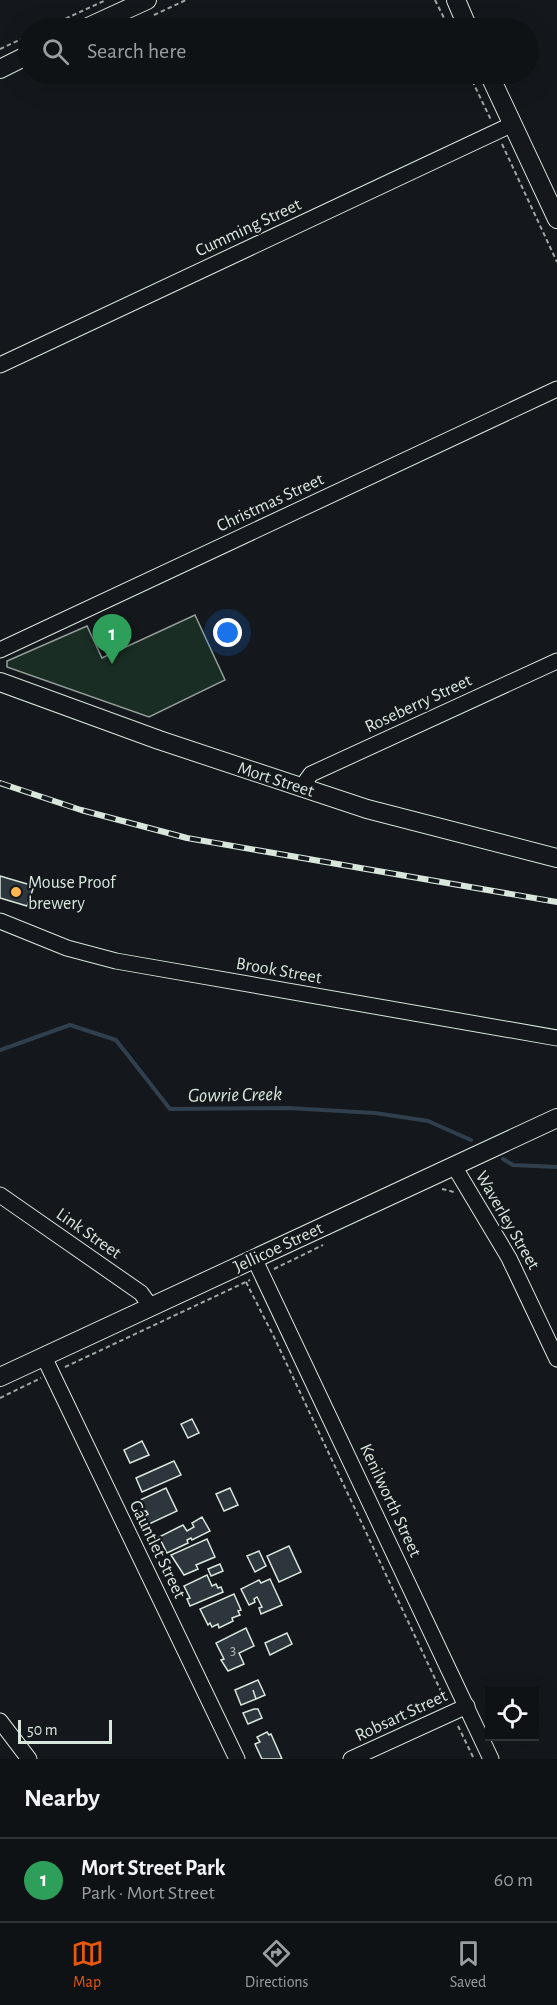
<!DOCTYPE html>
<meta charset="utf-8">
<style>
body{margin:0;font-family:"Alegreya Sans",sans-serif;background:#181b1e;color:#f1f3f6}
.controls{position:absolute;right:18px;bottom:18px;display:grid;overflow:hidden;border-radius:0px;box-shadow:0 6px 24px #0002}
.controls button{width:54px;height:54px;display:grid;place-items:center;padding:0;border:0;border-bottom:2px solid #2f3234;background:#0f1215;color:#f1f3f6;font:30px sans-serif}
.scale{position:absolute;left:18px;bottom:15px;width:94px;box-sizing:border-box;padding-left:6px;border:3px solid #d8e6dc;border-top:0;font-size:16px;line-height:21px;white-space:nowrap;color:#d8e6dc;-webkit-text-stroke:4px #14181c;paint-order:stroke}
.you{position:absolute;left:228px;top:633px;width:21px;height:21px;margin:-15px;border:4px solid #fff;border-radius:50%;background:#1a73e8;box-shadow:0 0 0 9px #1a73e833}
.badge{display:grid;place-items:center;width:39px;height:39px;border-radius:50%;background:#ea580c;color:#fff;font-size:20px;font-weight:700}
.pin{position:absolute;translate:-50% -50px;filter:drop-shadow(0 2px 3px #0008)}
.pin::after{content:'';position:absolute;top:32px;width:21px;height:18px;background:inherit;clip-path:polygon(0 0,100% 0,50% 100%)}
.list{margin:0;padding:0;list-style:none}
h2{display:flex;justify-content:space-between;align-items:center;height:78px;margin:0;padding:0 24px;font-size:26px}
h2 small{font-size:20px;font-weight:400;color:#9b9ea0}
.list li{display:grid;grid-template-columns:39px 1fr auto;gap:18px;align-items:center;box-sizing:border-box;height:84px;padding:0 24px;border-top:2px solid #2f3234}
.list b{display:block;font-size:22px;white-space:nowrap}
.list p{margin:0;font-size:20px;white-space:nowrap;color:#9b9ea0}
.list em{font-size:20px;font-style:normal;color:#9b9ea0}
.icon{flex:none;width:33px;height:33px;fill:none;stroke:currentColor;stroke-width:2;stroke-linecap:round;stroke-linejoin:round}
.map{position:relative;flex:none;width:557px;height:1759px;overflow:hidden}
.search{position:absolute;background:#0f1215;box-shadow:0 6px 24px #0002;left:18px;right:18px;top:18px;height:66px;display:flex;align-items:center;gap:15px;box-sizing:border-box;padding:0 21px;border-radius:33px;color:#9b9ea0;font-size:22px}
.sheet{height:162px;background:#0f1215}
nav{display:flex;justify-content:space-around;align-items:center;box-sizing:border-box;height:84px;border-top:2px solid #2f3234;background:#0f1215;font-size:16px;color:#9b9ea0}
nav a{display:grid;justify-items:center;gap:3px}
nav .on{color:#ea580c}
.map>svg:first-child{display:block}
.green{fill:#1a2d24;stroke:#939e99;stroke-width:1.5}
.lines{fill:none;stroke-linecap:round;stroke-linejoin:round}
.stream{stroke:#2f3f4d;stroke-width:4}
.building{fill:#2c363c;stroke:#d8e6dc;stroke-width:1.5}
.minor-casing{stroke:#d8e6dc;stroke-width:17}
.major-casing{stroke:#d8e6dc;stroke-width:20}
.path{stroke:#9da8a2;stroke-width:2;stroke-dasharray:4.5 3;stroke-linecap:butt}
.minor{stroke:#14181c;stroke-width:15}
.major{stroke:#14181c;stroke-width:18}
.rail-casing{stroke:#d8e6dc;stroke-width:6}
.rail{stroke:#14181c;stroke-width:4;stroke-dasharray:11;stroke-linecap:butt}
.poi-dot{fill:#ffb74d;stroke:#14181c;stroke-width:2}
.labels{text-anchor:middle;stroke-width:4.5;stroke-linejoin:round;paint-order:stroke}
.number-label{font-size:15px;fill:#adbab4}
.street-label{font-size:18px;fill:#d8e6dc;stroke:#14181c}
.poi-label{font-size:18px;fill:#d8e6dc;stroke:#14181c;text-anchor:start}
.water-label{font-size:20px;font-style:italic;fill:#d8e6dc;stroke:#14181c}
</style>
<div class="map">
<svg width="557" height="1759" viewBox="0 0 557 1759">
<rect width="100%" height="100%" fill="#14181c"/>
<path class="green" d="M195,615L225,680L149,717L7,667V661L87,626L102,658Z"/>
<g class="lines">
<g class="stream">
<path d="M0,1050L70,1025L116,1040L170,1109L288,1108L375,1113L428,1121L471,1140"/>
<path d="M503,1159L513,1165L557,1167"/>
</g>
</g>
<g class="building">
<path d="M0,876L34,886L27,906L0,898Z"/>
<path d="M192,1419L199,1433L188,1438L181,1424Z"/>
<path d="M142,1441L149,1455L130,1463L124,1450Z"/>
<path d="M174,1461L181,1475L142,1492L136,1478Z"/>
<path d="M166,1488L177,1511L149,1524L145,1516L148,1514L146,1511L143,1512L138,1501Z"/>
<path d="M230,1488L238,1505L224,1511L216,1494Z"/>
<path d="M202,1517L210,1531L192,1540L191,1538L187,1540L188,1543L167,1553L159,1537L183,1525L187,1531L194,1527L192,1523Z"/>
<path d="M207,1539L215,1557L196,1565L198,1569L184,1575L171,1555Z"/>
<path d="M289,1546L301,1572L279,1582L267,1556Z"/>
<path d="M259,1551L266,1566L255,1572L247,1556Z"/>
<path d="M220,1564L223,1571L211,1576L208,1569Z"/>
<path d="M207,1575L212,1586L216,1584L218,1588L221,1587L223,1592L190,1606L187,1599L190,1598L184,1586Z"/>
<path d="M270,1579L282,1605L261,1614L259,1608L262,1607L257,1597L254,1599L255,1602L249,1605L241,1589L259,1580L261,1583Z"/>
<path d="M234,1594L241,1610L238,1611L240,1615L232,1618L233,1621L219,1628L218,1624L212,1627L210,1623L208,1625L200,1609Z"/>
<path d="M246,1628L254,1646L239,1653L244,1664L228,1671L221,1660L224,1659L216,1643Z"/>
<path d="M287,1633L292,1644L270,1655L265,1643Z"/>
<path d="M258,1680L265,1695L256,1699L253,1690L256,1699L241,1705L235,1690Z"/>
<path d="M254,1709H258L262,1718L248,1724L243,1713Z"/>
<path d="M267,1732L269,1735L271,1734L282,1759H262L255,1744L260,1742L257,1737Z"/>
</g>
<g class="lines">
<defs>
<g id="minor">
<path d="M0,365L513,124"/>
<path d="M0,650L557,389"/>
<path d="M301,788L311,774L557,661"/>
<path d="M0,921L67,948L116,961L557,1038"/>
<path d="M454,1166L509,1258L557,1359"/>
<path d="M0,1195L141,1293L151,1307"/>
<path d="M254,1258L491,1759"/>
<path d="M44,1357L237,1759"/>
<path d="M0,1721L29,1759"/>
<path d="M351,1759L467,1706"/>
</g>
<g id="major">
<path d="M456,0L468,28"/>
<path d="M86,28L147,0"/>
<path d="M0,69L28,55"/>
<path d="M489,74L557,219"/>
<path d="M0,682L159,740L367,809L557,858"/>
<path d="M0,1377L557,1118"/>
</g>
</defs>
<use href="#minor" class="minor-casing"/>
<use href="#major" class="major-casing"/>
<g class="path">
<path d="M435,0L449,28"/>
<path d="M154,15L186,0"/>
<path d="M45,28L106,0"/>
<path d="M0,49L28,36"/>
<path d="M469,74L491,120"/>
<path d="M502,144L557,262"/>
<path d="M442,1189L454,1192"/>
<path d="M274,1269L323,1245"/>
<path d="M246,1282L274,1337L446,1702"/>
<path d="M65,1367L250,1280"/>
<path d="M0,1398L41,1378"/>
<path d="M458,1726L474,1759"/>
</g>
<use href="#minor" class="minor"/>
<use href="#major" class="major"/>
<defs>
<path id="rail" d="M0,783L81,810L187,838L557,902"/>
</defs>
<use href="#rail" class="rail-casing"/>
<use href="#rail" class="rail"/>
</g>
<circle class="poi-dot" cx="16" cy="892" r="6"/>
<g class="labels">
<g class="number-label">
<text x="233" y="1655">3</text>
</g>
<g class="street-label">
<text transform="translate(248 227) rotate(-25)" y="6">Cumming Street</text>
<text transform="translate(270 502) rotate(-25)" y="6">Christmas Street</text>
<text transform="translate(418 703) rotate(-25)" y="6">Roseberry Street</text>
<text transform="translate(276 779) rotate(18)" y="6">Mort Street</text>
<text transform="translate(279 970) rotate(10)" y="6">Brook Street</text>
<text transform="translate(508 1220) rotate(60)" y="6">Waverley Street</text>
<text transform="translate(89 1233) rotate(35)" y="6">Link Street</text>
<text transform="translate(278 1247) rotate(-25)" y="6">Jellicoe Street</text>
<text transform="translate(391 1500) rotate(65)" y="6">Kenilworth Street</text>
<text transform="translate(158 1549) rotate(64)" y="6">Gauntlet Street</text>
<text transform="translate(401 1715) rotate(-25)" y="6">Robsart Street</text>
</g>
<g class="poi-label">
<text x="28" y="888">Mouse Proof<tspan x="28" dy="21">brewery</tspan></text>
</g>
<g class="water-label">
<text transform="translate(235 1094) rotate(-1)" y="7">Gowrie Creek</text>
</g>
</g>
</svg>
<div class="controls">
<button><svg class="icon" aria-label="locate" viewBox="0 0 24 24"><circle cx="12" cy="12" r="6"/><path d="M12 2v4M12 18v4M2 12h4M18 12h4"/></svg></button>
</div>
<div class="scale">50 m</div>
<div class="you"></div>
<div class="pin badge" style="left:112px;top:664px;background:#2e9e5b">1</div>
<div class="search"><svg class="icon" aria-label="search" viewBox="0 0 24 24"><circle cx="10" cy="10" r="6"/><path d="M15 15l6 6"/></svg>Search here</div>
</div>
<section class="sheet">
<h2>Nearby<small></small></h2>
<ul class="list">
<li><span class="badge" style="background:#2e9e5b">1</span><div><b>Mort Street Park</b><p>Park · Mort Street</p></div><em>60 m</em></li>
</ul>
</section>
<nav>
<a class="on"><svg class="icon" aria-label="map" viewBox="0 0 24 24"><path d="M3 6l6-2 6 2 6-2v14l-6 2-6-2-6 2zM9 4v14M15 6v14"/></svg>Map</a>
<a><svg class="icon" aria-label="directions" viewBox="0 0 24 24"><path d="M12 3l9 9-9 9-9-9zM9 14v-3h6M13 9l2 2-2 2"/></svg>Directions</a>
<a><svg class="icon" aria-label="saved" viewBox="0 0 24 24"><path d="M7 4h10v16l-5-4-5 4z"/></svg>Saved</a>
</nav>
